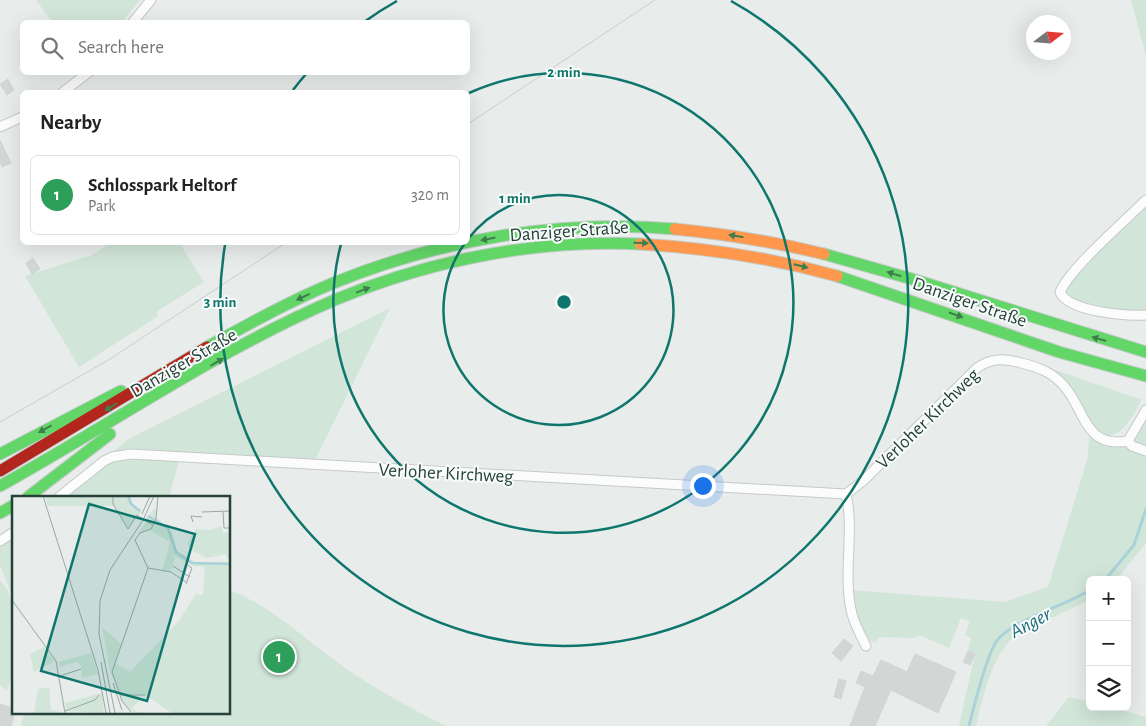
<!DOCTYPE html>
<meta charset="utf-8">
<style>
body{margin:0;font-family:"Alegreya Sans",sans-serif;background:#f2f2f2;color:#222}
.controls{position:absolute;right:15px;bottom:15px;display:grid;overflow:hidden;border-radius:8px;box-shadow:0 5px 20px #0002}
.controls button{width:45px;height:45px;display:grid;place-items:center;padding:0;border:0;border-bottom:1px solid #e0e0e0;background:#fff;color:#222;font:25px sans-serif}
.compass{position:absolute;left:1026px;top:15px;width:45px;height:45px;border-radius:50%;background:#fff;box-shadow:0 5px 20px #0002;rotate:74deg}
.you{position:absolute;left:702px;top:485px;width:18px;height:18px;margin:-12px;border:4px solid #fff;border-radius:50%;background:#1a73e8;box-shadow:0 0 0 8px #1a73e833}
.badge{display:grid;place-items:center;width:32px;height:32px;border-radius:50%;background:#697d77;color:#fff;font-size:16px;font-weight:700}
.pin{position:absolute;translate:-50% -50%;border:2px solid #fff;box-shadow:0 1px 5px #0006}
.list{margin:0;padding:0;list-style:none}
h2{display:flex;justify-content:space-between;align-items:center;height:65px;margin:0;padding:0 20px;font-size:21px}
h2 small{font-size:16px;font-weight:400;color:#767676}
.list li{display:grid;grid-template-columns:32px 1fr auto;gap:15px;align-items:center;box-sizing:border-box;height:80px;margin:0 10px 10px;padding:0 10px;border:1px solid #e0e0e0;border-radius:8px}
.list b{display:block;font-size:19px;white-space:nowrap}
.list p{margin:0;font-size:16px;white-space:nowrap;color:#767676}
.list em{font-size:16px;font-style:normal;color:#767676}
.icon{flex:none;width:28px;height:28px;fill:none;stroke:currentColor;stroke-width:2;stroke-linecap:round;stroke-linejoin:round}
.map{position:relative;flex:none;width:1146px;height:726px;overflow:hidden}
.search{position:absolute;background:#fff;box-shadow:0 5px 20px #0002;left:20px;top:20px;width:450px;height:55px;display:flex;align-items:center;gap:12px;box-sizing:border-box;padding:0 18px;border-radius:8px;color:#767676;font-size:19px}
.panel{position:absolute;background:#fff;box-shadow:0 5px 20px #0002;left:20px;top:90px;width:450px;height:155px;border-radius:8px}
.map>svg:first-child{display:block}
.green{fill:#d1e5d8}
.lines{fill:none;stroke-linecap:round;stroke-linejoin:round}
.stream{stroke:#aad2da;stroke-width:3}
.building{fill:#d2d6d5;stroke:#d0d6d4}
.street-casing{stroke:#c5cac8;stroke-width:11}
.fast-casing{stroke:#c3cbc9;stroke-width:13}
.slow-casing{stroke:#c3cbc9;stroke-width:13}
.jam-casing{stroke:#c3cbc9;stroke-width:13}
.street{stroke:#fcfcfc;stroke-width:9}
.fast{stroke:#63d668;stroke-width:11}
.slow{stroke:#ff974d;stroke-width:11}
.jam{stroke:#b3261e;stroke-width:11}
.tram{stroke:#c9cdcc;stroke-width:1}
.oneway{fill:#3e7d4c}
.ring{fill:none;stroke:#0f766e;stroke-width:2.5}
.labels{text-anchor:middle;stroke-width:4;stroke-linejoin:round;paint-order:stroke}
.street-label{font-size:19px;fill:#254139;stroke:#f7fbf9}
.water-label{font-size:20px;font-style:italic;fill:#1e6d7d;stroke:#f7fbf9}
.inset-river{fill:none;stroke:#aad2da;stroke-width:2.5}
.inset-road{fill:none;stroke:#9aa8a4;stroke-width:1}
.view{fill:#0f766e;fill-opacity:0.15;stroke:#0f766e;stroke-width:2.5}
.inset-edge{fill:none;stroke:#254139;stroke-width:2.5}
.centre{fill:#0f766e;stroke:#f7fbf9;stroke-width:2.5}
.ring-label{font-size:15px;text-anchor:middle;font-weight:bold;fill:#0f766e;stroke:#f7fbf9;stroke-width:4;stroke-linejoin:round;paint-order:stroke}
</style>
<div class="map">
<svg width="1146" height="726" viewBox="0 0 1146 726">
<rect width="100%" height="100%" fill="#e8edeb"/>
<g class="green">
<path d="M36,0H140L122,22H52Z"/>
<path d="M1131,0H1146V56Z"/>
<path d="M1146,202V313C1120,314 1084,314 1064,294L1068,281Z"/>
<path d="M179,242L204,282L156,312L158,316L79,367L25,276L92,255L110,243Z"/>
<path d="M390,308L314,462L111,454L127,440Z"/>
<path d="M1044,366L1130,396L1142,399C1134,415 1119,444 1098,434Z"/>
<path d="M1146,415V449L1137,445L1134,438Z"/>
<path d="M1089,432L1104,441L1146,454V543L1116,580H1090V600L1015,635C992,656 983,696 976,726H959L975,654L968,651L971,638L965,635L970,621L961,618L949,648L919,635L913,638L879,637L875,643L862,635L850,590L1004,602L1048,587L1088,457Z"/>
<path d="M119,457L180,458L169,497H62L94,470Z"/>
<path d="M14,534V600L0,565V544Z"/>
<path d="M0,581C14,594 14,612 14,630H10L14,669L7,690L0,685Z"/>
<path d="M229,590C270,605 302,637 337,662C371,687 408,707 446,726H21L25,712H229Z"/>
<path d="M1069,697L1090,702V707H1110L1146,717V726H1046Z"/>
</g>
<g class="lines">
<g class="stream">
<path d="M1105,580L1134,545L1146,509"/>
<path d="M969,726C974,706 986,657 996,642C1008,622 1067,605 1090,590"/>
</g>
</g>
<g class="building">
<path d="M8,79L14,90L7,95L0,84Z"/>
<path d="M0,140L11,163L2,167L0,162Z"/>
<path d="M33,258L40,269L32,274L26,263Z"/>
<path d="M844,639L853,646L841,661L832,653Z"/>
<path d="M968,651L975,654L970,665L963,662Z"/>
<path d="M915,654L956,672L938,713L891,690L875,726H850L865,687L856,683L861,671L873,676L881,660L907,672Z"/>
<path d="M839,679L846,681L841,699L834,697Z"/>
<path d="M0,704L13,708L10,715L14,716L11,726H0Z"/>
</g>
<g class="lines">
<defs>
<g id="street">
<path d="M133,22L151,0"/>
<path d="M63,92L89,72"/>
<path d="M0,127L22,117"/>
<path d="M1146,200C1124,222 1071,267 1060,292C1068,312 1127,316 1146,315"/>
<path d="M1128,441L1146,410"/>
<path d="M1128,441L1132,446L1146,451"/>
<path d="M846,494C855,533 842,574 852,614C855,625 861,636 866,646"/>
<path d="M59,497L104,461L112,457L131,454L846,494L863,481L977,368C991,358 1004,358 1021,363C1038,367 1052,372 1064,386C1085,409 1084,449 1128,441"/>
<path d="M0,541L14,532"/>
</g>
<g id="fast">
<path d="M824,254L912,279L1146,352"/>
<path d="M837,276L1059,352L1146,376"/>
<path d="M207,347C247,325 288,302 331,284C438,240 559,219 675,229"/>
<path d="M0,454L121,391"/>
<path d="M0,486C112,424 219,349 337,299C431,260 538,239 640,244"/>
<path d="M28,497L110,434"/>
<path d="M0,513L14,505"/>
</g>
<g id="slow">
<path d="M675,229C725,234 775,242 824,254"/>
<path d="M640,244C707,248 772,258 837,276"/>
</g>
<path id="jam" d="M0,471L207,347"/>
</defs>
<use href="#street" class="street-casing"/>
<use href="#fast" class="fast-casing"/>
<use href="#slow" class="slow-casing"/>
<use href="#jam" class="jam-casing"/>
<use href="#street" class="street"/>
<use href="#fast" class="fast"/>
<use href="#slow" class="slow"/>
<use href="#jam" class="jam"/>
<g class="tram">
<path d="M468,124L655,0"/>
<path d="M0,422L110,359L287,242"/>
</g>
</g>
<defs><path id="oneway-solid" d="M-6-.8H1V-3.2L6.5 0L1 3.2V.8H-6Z" transform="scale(1.25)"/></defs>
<g class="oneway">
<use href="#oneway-solid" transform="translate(736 236) rotate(-171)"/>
<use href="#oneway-solid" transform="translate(488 239) rotate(169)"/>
<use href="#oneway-solid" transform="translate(641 243) rotate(2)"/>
<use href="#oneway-solid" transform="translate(801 266) rotate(14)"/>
<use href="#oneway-solid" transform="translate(894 274) rotate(-163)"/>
<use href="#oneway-solid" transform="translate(363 290) rotate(-20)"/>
<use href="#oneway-solid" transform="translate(303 297) rotate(155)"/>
<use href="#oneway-solid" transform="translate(956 315) rotate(19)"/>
<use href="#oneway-solid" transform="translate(1099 339) rotate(-164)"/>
<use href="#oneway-solid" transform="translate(217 362) rotate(-30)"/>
<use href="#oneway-solid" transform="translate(111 407) rotate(148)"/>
<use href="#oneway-solid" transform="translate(45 429) rotate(151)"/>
</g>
<g class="ring">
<path d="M468 239A115 115 0 1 1 465 243"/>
<path d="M469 93A230 230 0 1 1 341 244"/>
<path d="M293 90A344 344 0 0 1 306 74M364 22A344 344 0 0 1 397 1M731 1A344 344 0 1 1 225 245"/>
</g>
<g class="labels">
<g class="street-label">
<text transform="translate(569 230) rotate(-4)" y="7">Danziger Straße</text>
<text transform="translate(970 301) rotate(19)" y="7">Danziger Straße</text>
<text transform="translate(183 362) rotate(-30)" y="7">Danziger Straße</text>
<text transform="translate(927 418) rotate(-44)" y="7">Verloher Kirchweg</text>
<text transform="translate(446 472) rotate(3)" y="7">Verloher Kirchweg</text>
</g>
<g class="water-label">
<text transform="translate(1030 622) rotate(-28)" y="7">Anger</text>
</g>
</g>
<g transform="translate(12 496)">
<rect width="218" height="218" fill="#e8edeb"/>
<path d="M33,0H118L121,8L130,15L116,32L103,10H36ZM143,12L145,22L160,36L165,55L183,66H217L214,58L195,62L179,54L175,48L184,33L199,34L209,30L211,37L217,36V217H160L132,198H122L130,202L120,212L127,217H123L112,208L98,175L90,131L109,148L103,167L118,176L167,125L184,98L191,99L193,71L182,70L160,59L163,63L159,74L150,76L158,46L137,34L126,38L135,25L139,31L140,28L134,23ZM32,151L42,165L22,176L18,158ZM79,157L86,178L70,182L69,169L64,166L48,171L46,166ZM37,191L39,214L51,217H22L26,193ZM90,197L92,217L54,215L53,207Z" fill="#d1e5d8"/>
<path class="inset-river" d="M116,0L119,8L128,15M136,20L156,32L164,56L180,67L218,68"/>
<path class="inset-road" d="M31,0L86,174L94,217M101,0V8L116,33L125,19L140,29M190,16L218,15M211,16L212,32H217M130,18L138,0M181,26L179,20L190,21M161,70L178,81M136,72L159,76M159,76L174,86M174,88L180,72L176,69M0,104L44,165L53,217M89,166L98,217M48,180L69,173M101,187L110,214M108,199H133M53,215L83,204L87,199M119,216L110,205L100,176L136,72L123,44L128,37L139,33L144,23L146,0M103,217L87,138L88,105L98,74L131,24L142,0"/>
<path class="view" d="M77,8L183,38L135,205L29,175Z"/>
<rect width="218" height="218" class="inset-edge"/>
</g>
<circle cx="564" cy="302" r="8" class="centre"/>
<g class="ring-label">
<text x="564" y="77">2 min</text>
<text x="515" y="203">1 min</text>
<text x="220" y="307">3 min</text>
</g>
</svg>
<div class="controls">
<button>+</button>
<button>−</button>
<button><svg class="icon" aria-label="layers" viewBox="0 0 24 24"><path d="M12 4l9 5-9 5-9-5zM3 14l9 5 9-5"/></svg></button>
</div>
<svg class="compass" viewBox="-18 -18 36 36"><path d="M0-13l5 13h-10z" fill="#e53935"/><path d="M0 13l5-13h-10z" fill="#767676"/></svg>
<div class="you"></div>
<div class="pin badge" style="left:279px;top:657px;background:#2e9e5b">1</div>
<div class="search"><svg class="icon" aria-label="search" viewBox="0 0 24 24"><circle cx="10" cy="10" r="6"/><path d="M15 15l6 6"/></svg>Search here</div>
<section class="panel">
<h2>Nearby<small></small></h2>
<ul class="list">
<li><span class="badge" style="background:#2e9e5b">1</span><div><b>Schlosspark Heltorf</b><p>Park</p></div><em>320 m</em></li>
</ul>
</section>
</div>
